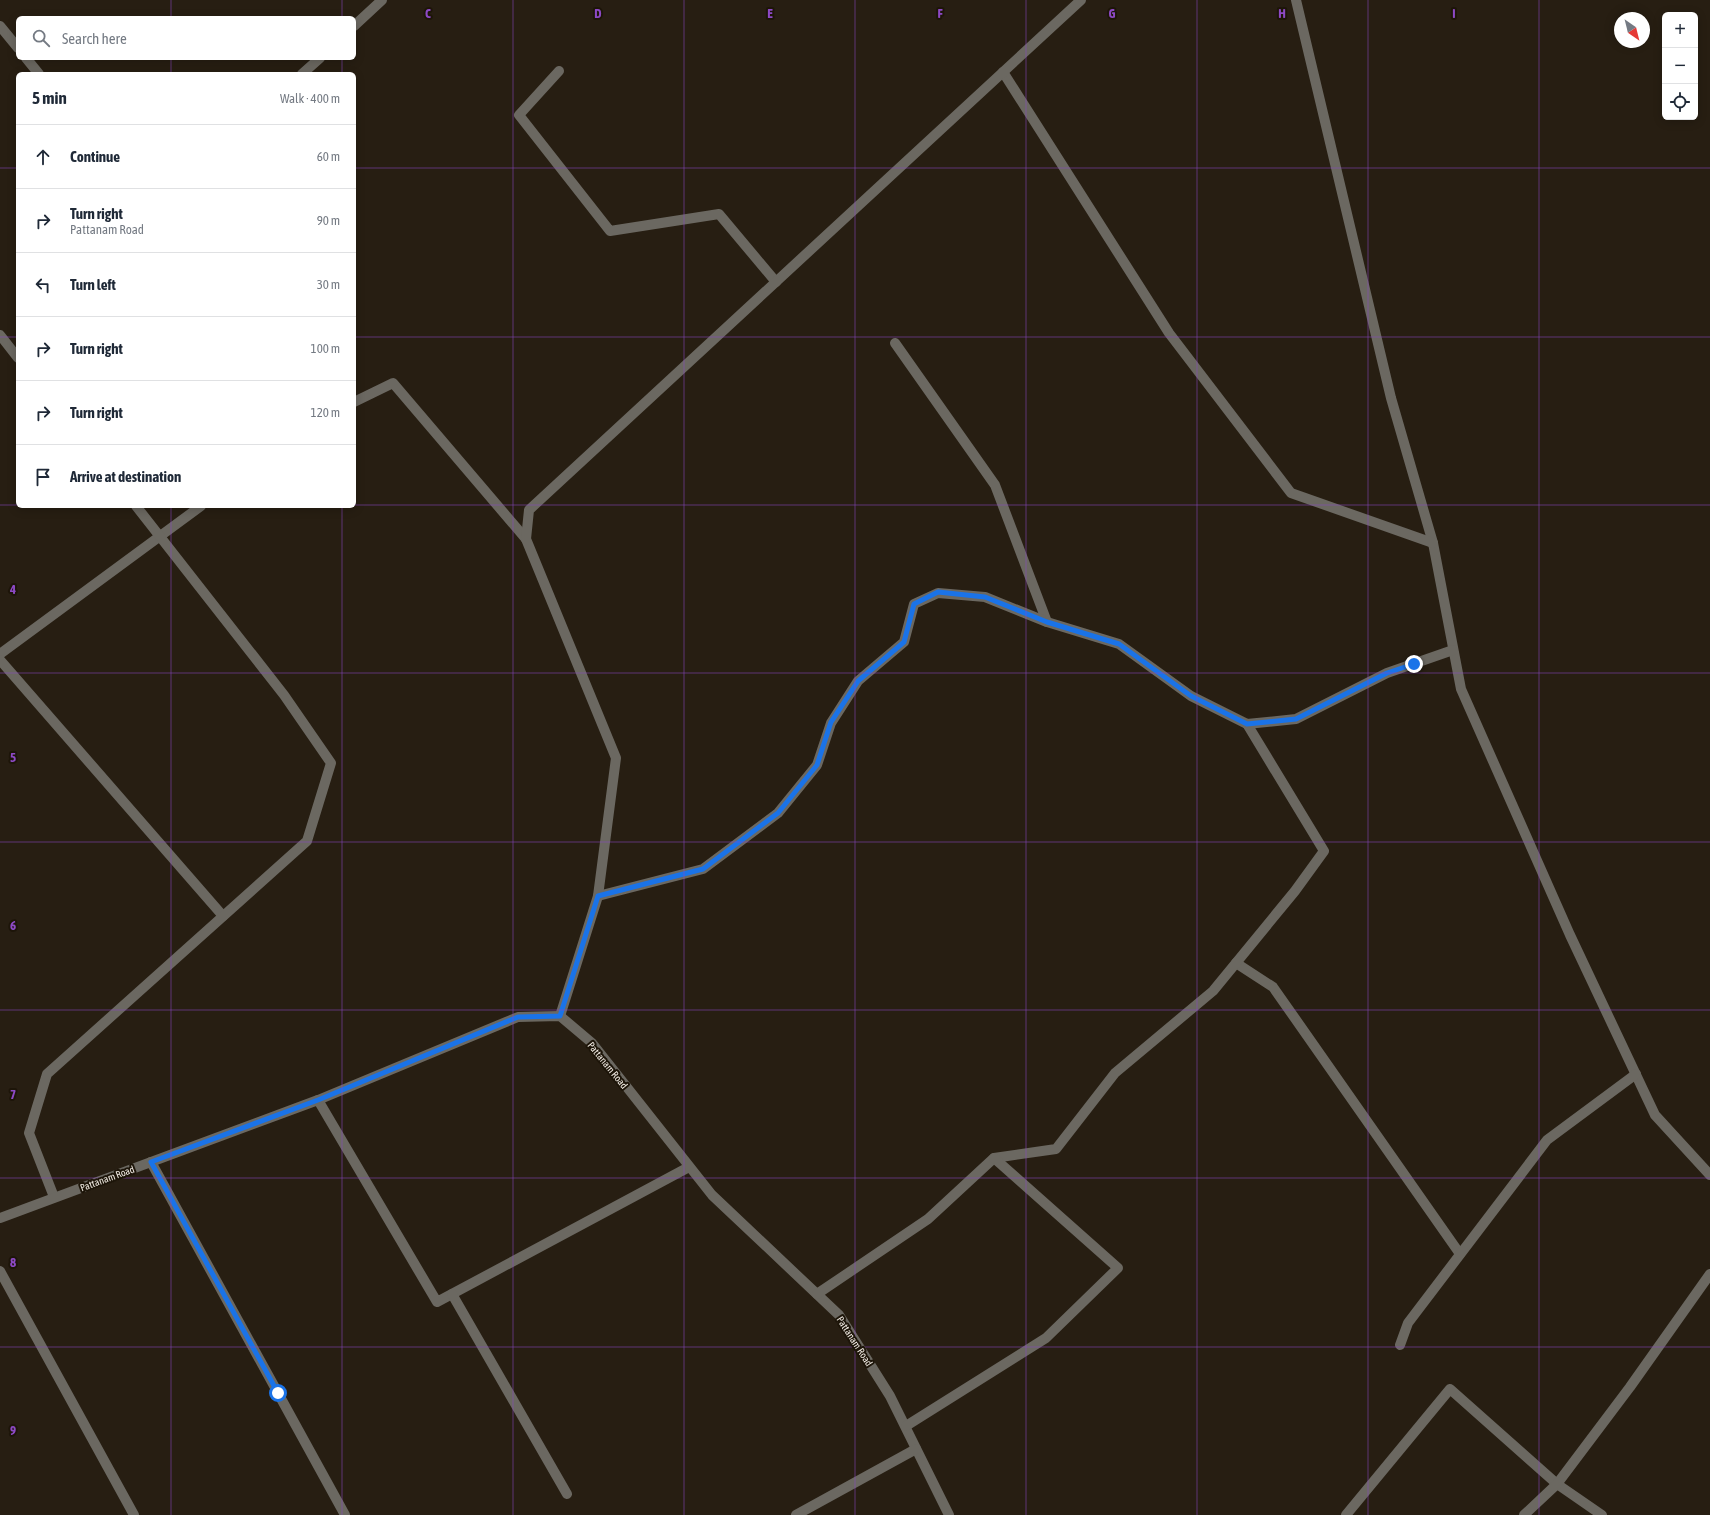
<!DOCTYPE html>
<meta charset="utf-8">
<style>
body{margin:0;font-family:"Asap Condensed",sans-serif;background:#f2f2f3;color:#1f2937}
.controls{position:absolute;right:12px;top:12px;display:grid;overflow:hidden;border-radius:6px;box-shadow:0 2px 10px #0003}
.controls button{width:36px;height:36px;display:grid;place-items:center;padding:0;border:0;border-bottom:1px solid #e0e1e3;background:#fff;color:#1f2937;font:20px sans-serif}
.compass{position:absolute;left:1614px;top:12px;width:36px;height:36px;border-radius:50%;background:#fff;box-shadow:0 2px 10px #0003;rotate:145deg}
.stop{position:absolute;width:12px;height:12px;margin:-9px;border:3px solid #1a73e8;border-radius:50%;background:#fff}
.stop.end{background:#1a73e8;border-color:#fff;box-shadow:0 1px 4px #0008}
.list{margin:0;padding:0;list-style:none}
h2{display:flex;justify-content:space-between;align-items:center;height:52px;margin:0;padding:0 16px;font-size:17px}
h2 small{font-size:13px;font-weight:400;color:#747a83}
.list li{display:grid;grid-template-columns:26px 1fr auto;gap:12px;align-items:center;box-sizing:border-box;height:64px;padding:0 16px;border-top:1px solid #e0e1e3}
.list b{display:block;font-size:15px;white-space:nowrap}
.list p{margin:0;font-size:13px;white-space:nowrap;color:#747a83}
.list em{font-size:13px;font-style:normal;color:#747a83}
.icon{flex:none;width:22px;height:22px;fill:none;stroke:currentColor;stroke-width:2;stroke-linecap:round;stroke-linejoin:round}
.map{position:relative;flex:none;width:1710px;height:1515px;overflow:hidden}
.search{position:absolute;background:#fff;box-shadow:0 2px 10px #0003;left:16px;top:16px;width:340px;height:44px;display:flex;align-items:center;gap:10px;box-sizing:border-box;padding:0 14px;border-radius:6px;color:#747a83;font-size:15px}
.panel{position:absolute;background:#fff;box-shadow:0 2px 10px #0003;left:16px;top:72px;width:340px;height:436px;border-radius:6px}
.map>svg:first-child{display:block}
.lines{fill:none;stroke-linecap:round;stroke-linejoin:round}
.minor{stroke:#6b6861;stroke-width:10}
.route{stroke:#1a73e8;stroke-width:5}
.grid{fill:none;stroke:#8d49c5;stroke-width:1;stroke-opacity:0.55}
.labels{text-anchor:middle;stroke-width:4;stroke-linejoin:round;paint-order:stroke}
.street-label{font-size:10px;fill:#f3ede5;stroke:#1d1509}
.grid-label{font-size:13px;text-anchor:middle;font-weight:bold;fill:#8d49c5;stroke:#1d1509;stroke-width:4;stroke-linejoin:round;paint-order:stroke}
</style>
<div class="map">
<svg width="1710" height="1515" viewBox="0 0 1710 1515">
<rect width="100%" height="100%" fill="#271e12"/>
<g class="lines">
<g class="minor">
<path d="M1296,0L1391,398L1433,543L1461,689L1570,935L1655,1115L1710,1175"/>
<path d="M0,26L18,48"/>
<path d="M354,26L382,0"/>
<path d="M26,58L39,74"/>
<path d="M559,71L519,115L610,231L719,214L776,282"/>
<path d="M1003,72L1169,333L1291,493L1433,543"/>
<path d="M302,74L320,58"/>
<path d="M0,335L18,358"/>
<path d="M895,343L995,485L1047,622"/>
<path d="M354,402L393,383L526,539"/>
<path d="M0,654L201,506"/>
<path d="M0,660L223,916"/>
<path d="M598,896L703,869L778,813L817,765L831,723L858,681L904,642L914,604L938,593L985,597L1047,622L1119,644L1191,696L1247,724L1296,719L1387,673L1453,650"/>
<path d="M1236,963L1273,987L1460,1254"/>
<path d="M560,1016L598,896L616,758L526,539L529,510L1081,0"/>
<path d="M318,1100L437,1302L689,1167"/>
<path d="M151,1162L345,1515"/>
<path d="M54,1197L29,1133L47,1074L307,841L331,763L284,695L136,506"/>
<path d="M0,1218L318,1100L518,1017L560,1016L592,1043L712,1195L839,1315L890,1396L949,1515"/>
<path d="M0,1271L134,1515"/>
<path d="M452,1294L567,1494"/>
<path d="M817,1294L928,1219L994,1158L1056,1149L1115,1073L1213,991L1295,891L1324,851L1247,724"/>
<path d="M1400,1345L1408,1323L1547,1140L1636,1074"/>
<path d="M906,1426L1046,1338L1118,1268L994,1158"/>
<path d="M796,1515L916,1449"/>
<path d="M1346,1515L1450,1389L1557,1484L1602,1515"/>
<path d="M1524,1515L1557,1484L1630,1387L1710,1274"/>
</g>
</g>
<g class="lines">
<path class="route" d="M278,1393L151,1162L318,1100L518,1017L560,1016L598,896L703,869L778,813L817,765L831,722L858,681L904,642L914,604L938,592L985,597L1047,622L1119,644L1191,696L1247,724L1296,719L1387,673L1414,664"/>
</g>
<path class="grid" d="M171,0V18M342,0V18M513,0V1515M684,0V1515M855,0V1515M1026,0V1515M1197,0V1515M1368,0V1515M1539,0V1515M171,58V74M342,58V74M0,168H18M354,168H1710M0,337H18M354,337H1710M0,505H18M354,505H1710M171,506V1515M342,506V1515M0,673H1710M0,842H1710M0,1010H1710M0,1178H1710M0,1347H1710"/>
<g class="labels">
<g class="street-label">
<text transform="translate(608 1065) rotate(51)" y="4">Pattanam Road</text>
<text transform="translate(107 1178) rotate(-20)" y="4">Pattanam Road</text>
<text transform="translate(855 1341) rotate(57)" y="4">Pattanam Road</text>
</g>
</g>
<g class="grid-label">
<text x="428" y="18">C</text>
<text x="598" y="18">D</text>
<text x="770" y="18">E</text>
<text x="940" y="18">F</text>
<text x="1112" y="18">G</text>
<text x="1282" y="18">H</text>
<text x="1454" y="18">I</text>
<text x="13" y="594">4</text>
<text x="13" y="762">5</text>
<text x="13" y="930">6</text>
<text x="13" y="1099">7</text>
<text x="13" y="1267">8</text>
<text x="13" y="1435">9</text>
</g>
</svg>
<div class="controls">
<button>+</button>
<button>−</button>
<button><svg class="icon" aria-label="locate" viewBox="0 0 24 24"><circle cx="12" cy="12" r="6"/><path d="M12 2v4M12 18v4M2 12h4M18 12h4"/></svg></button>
</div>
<svg class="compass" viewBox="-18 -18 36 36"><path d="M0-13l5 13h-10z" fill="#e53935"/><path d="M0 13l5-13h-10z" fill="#747a83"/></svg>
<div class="stop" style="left:278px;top:1393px"></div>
<div class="stop end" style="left:1414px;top:664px"></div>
<div class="search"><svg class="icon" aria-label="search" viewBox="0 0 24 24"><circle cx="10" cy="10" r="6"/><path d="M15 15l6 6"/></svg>Search here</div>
<section class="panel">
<h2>5 min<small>Walk · 400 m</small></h2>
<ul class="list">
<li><svg class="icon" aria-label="ahead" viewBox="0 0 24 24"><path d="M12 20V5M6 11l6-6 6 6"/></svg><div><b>Continue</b></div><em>60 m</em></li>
<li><svg class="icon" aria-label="right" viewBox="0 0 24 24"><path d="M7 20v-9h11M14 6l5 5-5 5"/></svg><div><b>Turn right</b><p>Pattanam Road</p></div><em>90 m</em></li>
<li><svg class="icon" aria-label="left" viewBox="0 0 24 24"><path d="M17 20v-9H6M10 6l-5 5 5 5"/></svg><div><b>Turn left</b></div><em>30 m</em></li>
<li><svg class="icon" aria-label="right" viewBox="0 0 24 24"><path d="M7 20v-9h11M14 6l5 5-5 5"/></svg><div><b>Turn right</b></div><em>100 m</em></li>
<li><svg class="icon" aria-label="right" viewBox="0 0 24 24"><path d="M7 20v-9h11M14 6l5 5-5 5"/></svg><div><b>Turn right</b></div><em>120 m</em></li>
<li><svg class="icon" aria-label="arrive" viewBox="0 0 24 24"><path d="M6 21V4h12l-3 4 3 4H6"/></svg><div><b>Arrive at destination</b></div></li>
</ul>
</section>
</div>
